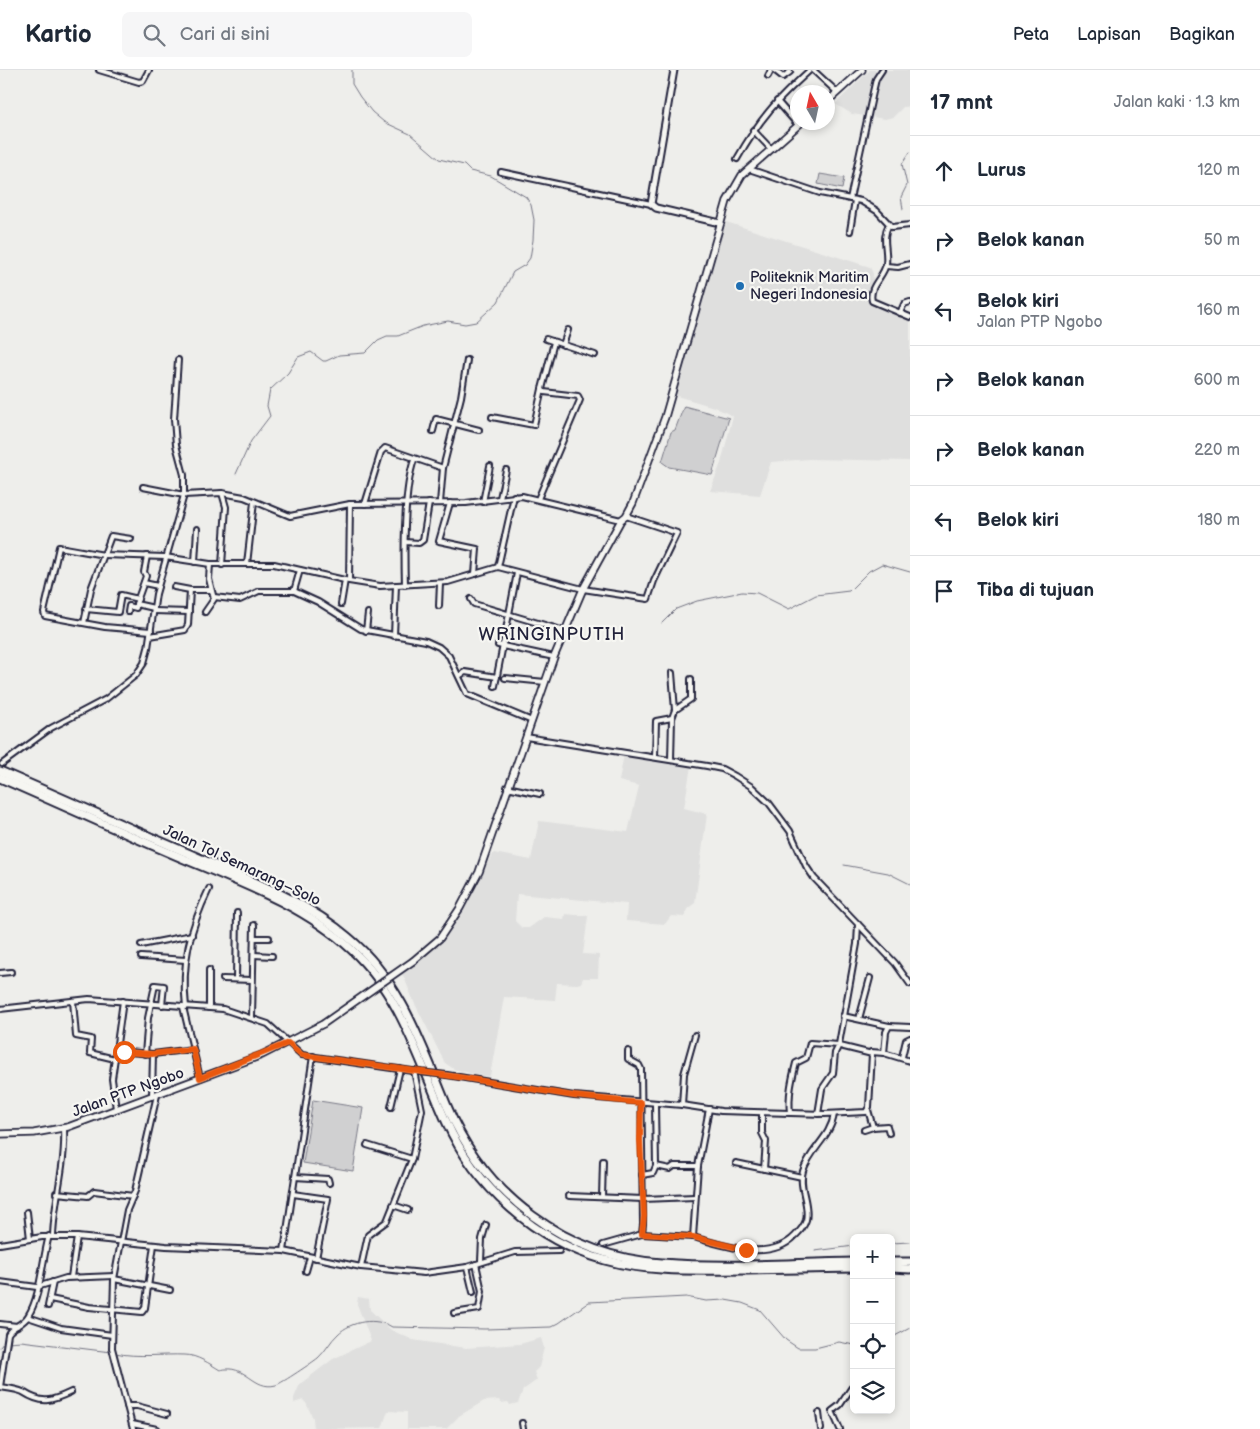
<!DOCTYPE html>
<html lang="id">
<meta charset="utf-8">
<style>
body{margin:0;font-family:"Balsamiq Sans",sans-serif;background:#f6f6f7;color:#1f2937}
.controls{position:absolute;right:15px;bottom:15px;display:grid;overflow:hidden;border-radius:8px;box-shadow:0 2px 8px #0003}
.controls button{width:45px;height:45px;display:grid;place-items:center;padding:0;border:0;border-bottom:1px solid #e0e1e3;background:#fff;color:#1f2937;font:25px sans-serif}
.compass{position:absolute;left:790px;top:15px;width:45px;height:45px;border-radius:50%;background:#fff;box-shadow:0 2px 8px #0003;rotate:351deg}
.stop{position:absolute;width:15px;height:15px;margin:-11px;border:4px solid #ea580c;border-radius:50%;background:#fff}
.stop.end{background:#ea580c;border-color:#fff;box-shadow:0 1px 5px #0008}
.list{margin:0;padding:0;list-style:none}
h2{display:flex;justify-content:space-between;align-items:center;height:65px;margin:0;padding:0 20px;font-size:21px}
h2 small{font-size:16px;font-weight:400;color:#747a83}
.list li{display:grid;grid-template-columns:32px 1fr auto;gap:15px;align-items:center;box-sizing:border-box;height:70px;padding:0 20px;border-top:1px solid #e0e1e3}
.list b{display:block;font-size:19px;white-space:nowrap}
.list p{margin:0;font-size:16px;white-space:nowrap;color:#747a83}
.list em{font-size:16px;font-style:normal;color:#747a83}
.icon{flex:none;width:28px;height:28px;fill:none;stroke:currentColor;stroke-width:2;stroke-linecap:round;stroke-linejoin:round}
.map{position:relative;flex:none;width:910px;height:1359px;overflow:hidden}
header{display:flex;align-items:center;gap:30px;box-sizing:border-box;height:70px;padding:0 25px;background:#fff;border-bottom:1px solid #e0e1e3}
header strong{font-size:24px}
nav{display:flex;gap:28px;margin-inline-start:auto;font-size:18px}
.search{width:350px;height:45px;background:#f6f6f7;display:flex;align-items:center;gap:12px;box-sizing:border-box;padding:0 18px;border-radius:8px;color:#747a83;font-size:19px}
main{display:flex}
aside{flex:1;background:#fff}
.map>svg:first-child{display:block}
.built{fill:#dfdfde}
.green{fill:#d0d0d1;stroke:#797986}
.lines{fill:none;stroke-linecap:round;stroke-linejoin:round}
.stream{stroke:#727281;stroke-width:1}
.minor-tunnel{stroke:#c5c5c8;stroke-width:4;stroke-dasharray:4 2;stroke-linecap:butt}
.minor-casing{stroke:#22223b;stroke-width:8}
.tertiary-casing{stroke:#22223b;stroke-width:9}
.secondary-casing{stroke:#22223b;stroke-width:9}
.motorway-casing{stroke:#22223b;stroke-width:11}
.minor{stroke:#f6f6f2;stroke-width:4}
.tertiary{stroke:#f6f6f2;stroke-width:5}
.secondary{stroke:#f6f6f2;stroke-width:5.5}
.motorway{stroke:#f6f6f2;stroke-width:7}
.minor-bridge-casing{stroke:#22223b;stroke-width:8;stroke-linecap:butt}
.secondary-bridge-casing{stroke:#22223b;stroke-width:9;stroke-linecap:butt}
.minor-bridge{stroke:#f6f6f2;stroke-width:4}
.secondary-bridge{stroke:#f6f6f2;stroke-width:5.5}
.route{stroke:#ea580c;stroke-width:6}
.poi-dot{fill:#1f6fb2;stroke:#f6f6f2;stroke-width:2}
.labels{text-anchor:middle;stroke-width:4.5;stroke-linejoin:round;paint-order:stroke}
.poi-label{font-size:15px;fill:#22223b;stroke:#f6f6f2;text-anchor:start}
.street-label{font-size:15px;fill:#22223b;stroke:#f6f6f2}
.quarter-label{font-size:18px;letter-spacing:1px;fill:#22223b;stroke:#f6f6f2}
</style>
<header>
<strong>Kartio</strong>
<div class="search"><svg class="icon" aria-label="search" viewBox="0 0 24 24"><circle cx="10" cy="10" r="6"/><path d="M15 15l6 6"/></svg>Cari di sini</div>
<nav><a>Peta</a><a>Lapisan</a><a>Bagikan</a></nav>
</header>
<main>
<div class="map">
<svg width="910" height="1359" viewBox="0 0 910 1359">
<rect width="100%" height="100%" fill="#eeeeeb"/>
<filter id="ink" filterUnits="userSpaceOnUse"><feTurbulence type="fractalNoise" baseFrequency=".02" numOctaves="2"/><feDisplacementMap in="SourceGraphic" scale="10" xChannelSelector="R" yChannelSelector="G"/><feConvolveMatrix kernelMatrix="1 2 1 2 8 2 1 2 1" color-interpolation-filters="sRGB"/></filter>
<g filter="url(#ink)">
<g class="built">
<path d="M870,0H910V36L903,37L893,47L885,49L852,44L835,34Z"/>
<path d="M726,152L870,197L873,204L871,235L910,250V391L809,389L771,392L760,425L710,421L721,393L733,346L714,337L670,324L717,158L725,157Z"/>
<path d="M624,684L691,696L684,738L707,744L695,833L687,839L685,847L671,846L665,854L626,851L627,834L517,824L515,851L522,858H529L544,847L564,849L565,844L588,846L583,884L599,885L598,908H583L581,913L577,914L557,913L555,930L504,927L490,1006H480L454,999L445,993L413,930L404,907L396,898L437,866L471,811L479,814L485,796L494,783L531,790L539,751L628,762L639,716L619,711Z"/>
<path d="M358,1227L369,1229L370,1240L391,1260L413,1270L466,1278L520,1274L541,1268L544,1278L539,1297L534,1302L537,1310L523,1320L518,1333L510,1335L508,1332L501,1333L499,1330L484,1331L459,1346L446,1359H407V1342L388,1341L382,1358L314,1359L313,1348L306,1333L303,1330L294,1333V1328L300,1314L333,1289L371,1271L357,1234Z"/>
</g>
<g class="green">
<path d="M820,104L844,108L842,119L818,114Z"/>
<path d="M684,336L729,348L712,405L669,397L662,392L671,362L675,360Z"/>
<path d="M313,1030L363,1038L353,1101L303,1093Z"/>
</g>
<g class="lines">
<g class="stream">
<path d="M903,139L901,127L907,115L902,94L910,82"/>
<path d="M236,404L251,371L270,346L267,336L270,320L288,303L298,287L311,282L323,291H326L339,285L365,283L378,270L387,266H398L423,256L448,251L465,254L476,252L498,232L513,202L525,195L530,188L533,170L534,150L531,135L526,127L491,106L470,101L464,95L439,89L410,64L384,52L372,42L360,27L352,14V0"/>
<path d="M662,553L676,539L697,531L742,522L757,523L789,539L816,525L849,521L869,501L882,494L910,502"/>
<path d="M844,795L888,803L910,814"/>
<path d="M891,1173L910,1172"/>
<path d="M815,1181L854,1176"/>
<path d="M891,1268L910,1258"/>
<path d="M8,1272L21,1271L111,1282"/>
<path d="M0,1277L4,1272"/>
<path d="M115,1283C138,1288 162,1284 185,1285C197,1285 210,1294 220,1300C246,1293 253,1321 276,1315C282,1313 313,1292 318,1288C326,1281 330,1271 338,1264C351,1251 376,1247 392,1257L485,1259L551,1257L559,1253L589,1232L686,1227L706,1231L725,1230L742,1233L760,1240L786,1270L798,1278H815L839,1272L854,1275"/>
</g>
<path class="minor-tunnel" d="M559,1181L586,1177"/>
<defs>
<g id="minor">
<path d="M99,0L139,12L143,11L149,0"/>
<path d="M774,0L783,7L790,2"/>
<path d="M813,0L837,22"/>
<path d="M768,6L771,0"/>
<path d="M777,31L798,55"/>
<path d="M753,60L771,79"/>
<path d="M737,89C760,48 776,31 810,0"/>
<path d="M749,99L820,123L861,131L877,141L892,157L910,155"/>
<path d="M501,102L651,134"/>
<path d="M850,129L873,22L876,9L882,0"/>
<path d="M889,154C881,169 888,179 886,194C884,207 868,216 872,231L910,247"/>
<path d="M850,161L855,130"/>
<path d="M886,196L898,197L910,194"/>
<path d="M900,243L904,234L910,232"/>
<path d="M546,269L595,285"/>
<path d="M563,275L568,260"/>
<path d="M492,347L534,355L542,319"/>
<path d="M433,361L436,349L479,360"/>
<path d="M143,417L184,425L222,423L226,437L222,495"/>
<path d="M222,423L244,427L290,446L350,434L466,433L522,426L621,450"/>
<path d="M500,428L506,400"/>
<path d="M538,429L580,330L578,326L544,322L542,319L554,272"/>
<path d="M483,432L490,396"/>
<path d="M440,433L443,398L461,327L467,290"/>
<path d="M450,433L439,471L477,479L475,504"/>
<path d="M365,434L381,382L385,378L443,398"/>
<path d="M405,472L419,473L423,470L429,433"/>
<path d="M147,486L144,502L146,506L136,534L154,538"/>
<path d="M195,492L197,459"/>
<path d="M247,494L254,432"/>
<path d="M498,497L514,426"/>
<path d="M349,511L350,434"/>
<path d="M144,513L158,516"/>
<path d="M405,515C404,480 403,422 414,390"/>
<path d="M174,517L190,520"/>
<path d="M294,521L300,500"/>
<path d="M214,527L240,530L259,521H294L318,532L361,559L426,571L439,577L449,586L467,624L532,651"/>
<path d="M471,529L474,534L565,561"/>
<path d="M341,534L345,510"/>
<path d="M439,536L440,513"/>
<path d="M86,539L118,542L121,525L138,529"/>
<path d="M154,541L189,542"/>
<path d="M128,542L129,536L136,538V534"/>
<path d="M205,542L214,529L209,509L210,494"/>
<path d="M84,553L91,519L111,466L131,469"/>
<path d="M151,561L105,557L45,546L44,542L59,477L104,485L165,487L210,494H274L349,511L380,516L448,512L498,497L583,519L648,529L654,511L677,463L626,446"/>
<path d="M366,561L368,543"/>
<path d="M150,566L185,560L188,555L190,520H211"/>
<path d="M394,566L396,515"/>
<path d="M498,575L554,587"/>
<path d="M459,606L465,602L497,607"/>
<path d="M505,608L545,612"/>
<path d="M495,616L517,503"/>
<path d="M675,640L691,629V609"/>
<path d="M655,687L656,651L672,648"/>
<path d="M671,690L672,648L675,640L672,603"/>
<path d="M2,694L51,658L106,629L136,605L144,593L148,578L156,524L184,425V405L176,375L174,349L178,290"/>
<path d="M507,717L540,724"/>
<path d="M858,854L895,893L910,914"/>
<path d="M254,868H269"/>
<path d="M141,875L192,865"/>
<path d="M254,885L272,886"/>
<path d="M141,887L186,890"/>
<path d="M209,900V938"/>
<path d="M0,903L11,902"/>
<path d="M223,909L252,910"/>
<path d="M236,909L237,843"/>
<path d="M73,931L76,966L91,969L90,983L115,989"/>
<path d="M183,937L200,1008"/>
<path d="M186,937C181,894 190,858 209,819"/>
<path d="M0,939L89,929L223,939L268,954L302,985L419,1002"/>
<path d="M843,946L889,956"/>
<path d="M252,947L254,855"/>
<path d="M859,949L870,908"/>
<path d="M116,981L153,984L193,979"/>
<path d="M871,982L884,983L910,991"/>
<path d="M884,983L886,962L889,956L910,957"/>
<path d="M145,984L148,948L155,915L164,916L162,935"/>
<path d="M902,987L906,970L910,968"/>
<path d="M447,1005L574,1026L682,1035L721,1041L825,1044L866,1042L869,1037L872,984L840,976L839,974L857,874L858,854L814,808L806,796L790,761L769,733L752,717L735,706L722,699L707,696L526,667"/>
<path d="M152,1027L153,984"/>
<path d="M655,1034L656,1096L670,1099L674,1096H698"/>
<path d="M682,1035L684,1004L695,965"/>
<path d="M391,1037L400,999"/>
<path d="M116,1039L112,1009L123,931"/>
<path d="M868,1040L873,1057L887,1056L889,1063"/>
<path d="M762,1043V1063L766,1071L764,1099"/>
<path d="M790,1043C788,1025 792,1009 796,993L806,988L810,973L839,975L835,983L833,1003L822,1019L818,1044"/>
<path d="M864,1060L873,1057"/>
<path d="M367,1075L412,1089"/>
<path d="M736,1093L802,1107"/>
<path d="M642,1105L653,1103L656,1096"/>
<path d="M295,1107L328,1109L329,1113"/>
<path d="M56,1123L88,1126L94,1121L133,1126"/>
<path d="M293,1124L328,1129L316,1188"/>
<path d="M569,1126L643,1129L695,1127"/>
<path d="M602,1127L603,1091"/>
<path d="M393,1135L408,1140"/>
<path d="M27,1142L30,1169"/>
<path d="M642,1164L693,1167L698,1096L709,1039"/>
<path d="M53,1166C54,1130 66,1095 64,1058"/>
<path d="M693,1167C724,1175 769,1193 795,1166C800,1161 804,1157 806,1150C810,1134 798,1117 803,1101C810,1079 831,1067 834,1044"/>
<path d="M0,1174L42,1167H77L166,1176L284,1181L361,1197L424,1203L467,1197L515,1182L559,1181"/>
<path d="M603,1175L642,1164L643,1154L641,999L639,995L628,989V981"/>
<path d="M284,1181L313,986"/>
<path d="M481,1191L482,1169L486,1155"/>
<path d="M361,1197L368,1165L387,1151L412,1089L422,1040L414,1001"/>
<path d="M467,1197L473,1222"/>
<path d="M306,1201L310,1187"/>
<path d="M71,1207L77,1167"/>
<path d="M114,1209L170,1220"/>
<path d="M0,1212L37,1217L66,1208L114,1206"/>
<path d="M50,1229L89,1237L142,1242L145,1238L154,1175"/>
<path d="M48,1236L53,1212"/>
<path d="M454,1243L479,1239L482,1221L476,1194"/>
<path d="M28,1247L61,1258L112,1265"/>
<path d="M0,1254L17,1256"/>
<path d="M0,1317L8,1264C12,1256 23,1255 28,1246C41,1226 42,1190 49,1166"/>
<path d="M0,1317C7,1318 17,1319 23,1322C42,1334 50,1332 71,1322"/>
<path d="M127,1336H137L167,1344"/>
<path d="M819,1343L821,1359"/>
<path d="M522,1353L523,1359"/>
<path d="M132,1354L157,1359"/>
<path d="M133,1359L112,1278L114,1209L127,1140L135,1121L157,1025"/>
<path d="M840,1359L832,1341L840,1335L852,1317"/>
</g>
<path id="tertiary" d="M674,0L651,134L656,138L720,153"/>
<g id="secondary">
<path d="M828,31L862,0"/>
<path d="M413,891L440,868L460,838L479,802L554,587L583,519L621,450L626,446L633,433L665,347L727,131L742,105L802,52"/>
<path d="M0,1064L34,1063L68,1057L262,985L323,954"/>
</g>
<g id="motorway">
<path d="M0,701C63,728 126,757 190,784C244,808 304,829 349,868C401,911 422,976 447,1036C484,1125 566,1187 662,1193C726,1198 790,1193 854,1192"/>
<path d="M0,708C58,733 116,760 175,785C236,811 303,834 352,880C401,925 419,991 446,1051C475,1116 535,1171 605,1190C651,1203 700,1200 747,1200C783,1199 818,1199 854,1198"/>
<path d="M891,1192H910"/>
<path d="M891,1198L910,1199"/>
</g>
</defs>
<use href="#minor" class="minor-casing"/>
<use href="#tertiary" class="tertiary-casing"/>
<use href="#secondary" class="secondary-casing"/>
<use href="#motorway" class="motorway-casing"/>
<use href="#minor" class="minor"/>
<use href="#tertiary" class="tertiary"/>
<use href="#secondary" class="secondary"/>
<use href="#motorway" class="motorway"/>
<defs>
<path id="minor-bridge" d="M419,1002L447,1005"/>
<path id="secondary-bridge" d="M323,954L413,891"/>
</defs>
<use href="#minor-bridge" class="minor-bridge-casing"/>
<use href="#secondary-bridge" class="secondary-bridge-casing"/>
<use href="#minor-bridge" class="minor-bridge"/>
<use href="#secondary-bridge" class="secondary-bridge"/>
</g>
</g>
<g class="lines" filter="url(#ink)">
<path class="route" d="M124,982L152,984L193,979L200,1008L288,973L302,985L465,1008L574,1026L641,1033L640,1070L644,1146L642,1164L693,1167L746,1180"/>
</g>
<circle class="poi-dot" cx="740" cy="216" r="5"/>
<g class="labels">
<g class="poi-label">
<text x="750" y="212">Politeknik Maritim<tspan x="750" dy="17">Negeri Indonesia</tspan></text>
</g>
<g class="street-label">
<text transform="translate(242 795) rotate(25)" y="5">Jalan Tol Semarang–Solo</text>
<text transform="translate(128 1022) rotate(-20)" y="5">Jalan PTP Ngobo</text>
</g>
<g class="quarter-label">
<text x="552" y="570">WRINGINPUTIH</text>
</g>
</g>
</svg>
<div class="controls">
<button>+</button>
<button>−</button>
<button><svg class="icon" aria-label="locate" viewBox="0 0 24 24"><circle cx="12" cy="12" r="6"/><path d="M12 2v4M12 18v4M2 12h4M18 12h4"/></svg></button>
<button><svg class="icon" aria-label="layers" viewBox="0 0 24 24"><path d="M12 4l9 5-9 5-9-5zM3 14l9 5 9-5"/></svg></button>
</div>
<svg class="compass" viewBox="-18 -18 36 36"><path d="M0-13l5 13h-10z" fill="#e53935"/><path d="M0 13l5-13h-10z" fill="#747a83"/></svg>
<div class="stop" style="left:124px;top:982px"></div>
<div class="stop end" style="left:746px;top:1180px"></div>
</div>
<aside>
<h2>17 mnt<small>Jalan kaki · 1.3 km</small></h2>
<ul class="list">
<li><svg class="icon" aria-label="ahead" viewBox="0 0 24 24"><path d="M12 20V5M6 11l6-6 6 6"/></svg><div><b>Lurus</b></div><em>120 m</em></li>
<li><svg class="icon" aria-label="right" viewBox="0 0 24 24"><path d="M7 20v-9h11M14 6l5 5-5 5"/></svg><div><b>Belok kanan</b></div><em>50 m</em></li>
<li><svg class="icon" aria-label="left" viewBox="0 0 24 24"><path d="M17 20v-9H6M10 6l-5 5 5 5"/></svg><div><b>Belok kiri</b><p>Jalan PTP Ngobo</p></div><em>160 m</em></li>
<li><svg class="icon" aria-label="right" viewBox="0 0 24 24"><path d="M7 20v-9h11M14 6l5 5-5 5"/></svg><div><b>Belok kanan</b></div><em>600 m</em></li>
<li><svg class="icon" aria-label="right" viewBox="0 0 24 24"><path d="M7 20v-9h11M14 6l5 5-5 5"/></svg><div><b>Belok kanan</b></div><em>220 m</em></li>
<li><svg class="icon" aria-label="left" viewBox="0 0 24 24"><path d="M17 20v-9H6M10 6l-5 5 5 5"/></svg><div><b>Belok kiri</b></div><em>180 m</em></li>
<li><svg class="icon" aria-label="arrive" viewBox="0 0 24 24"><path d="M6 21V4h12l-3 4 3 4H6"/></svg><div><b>Tiba di tujuan</b></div></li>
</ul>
</aside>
</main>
